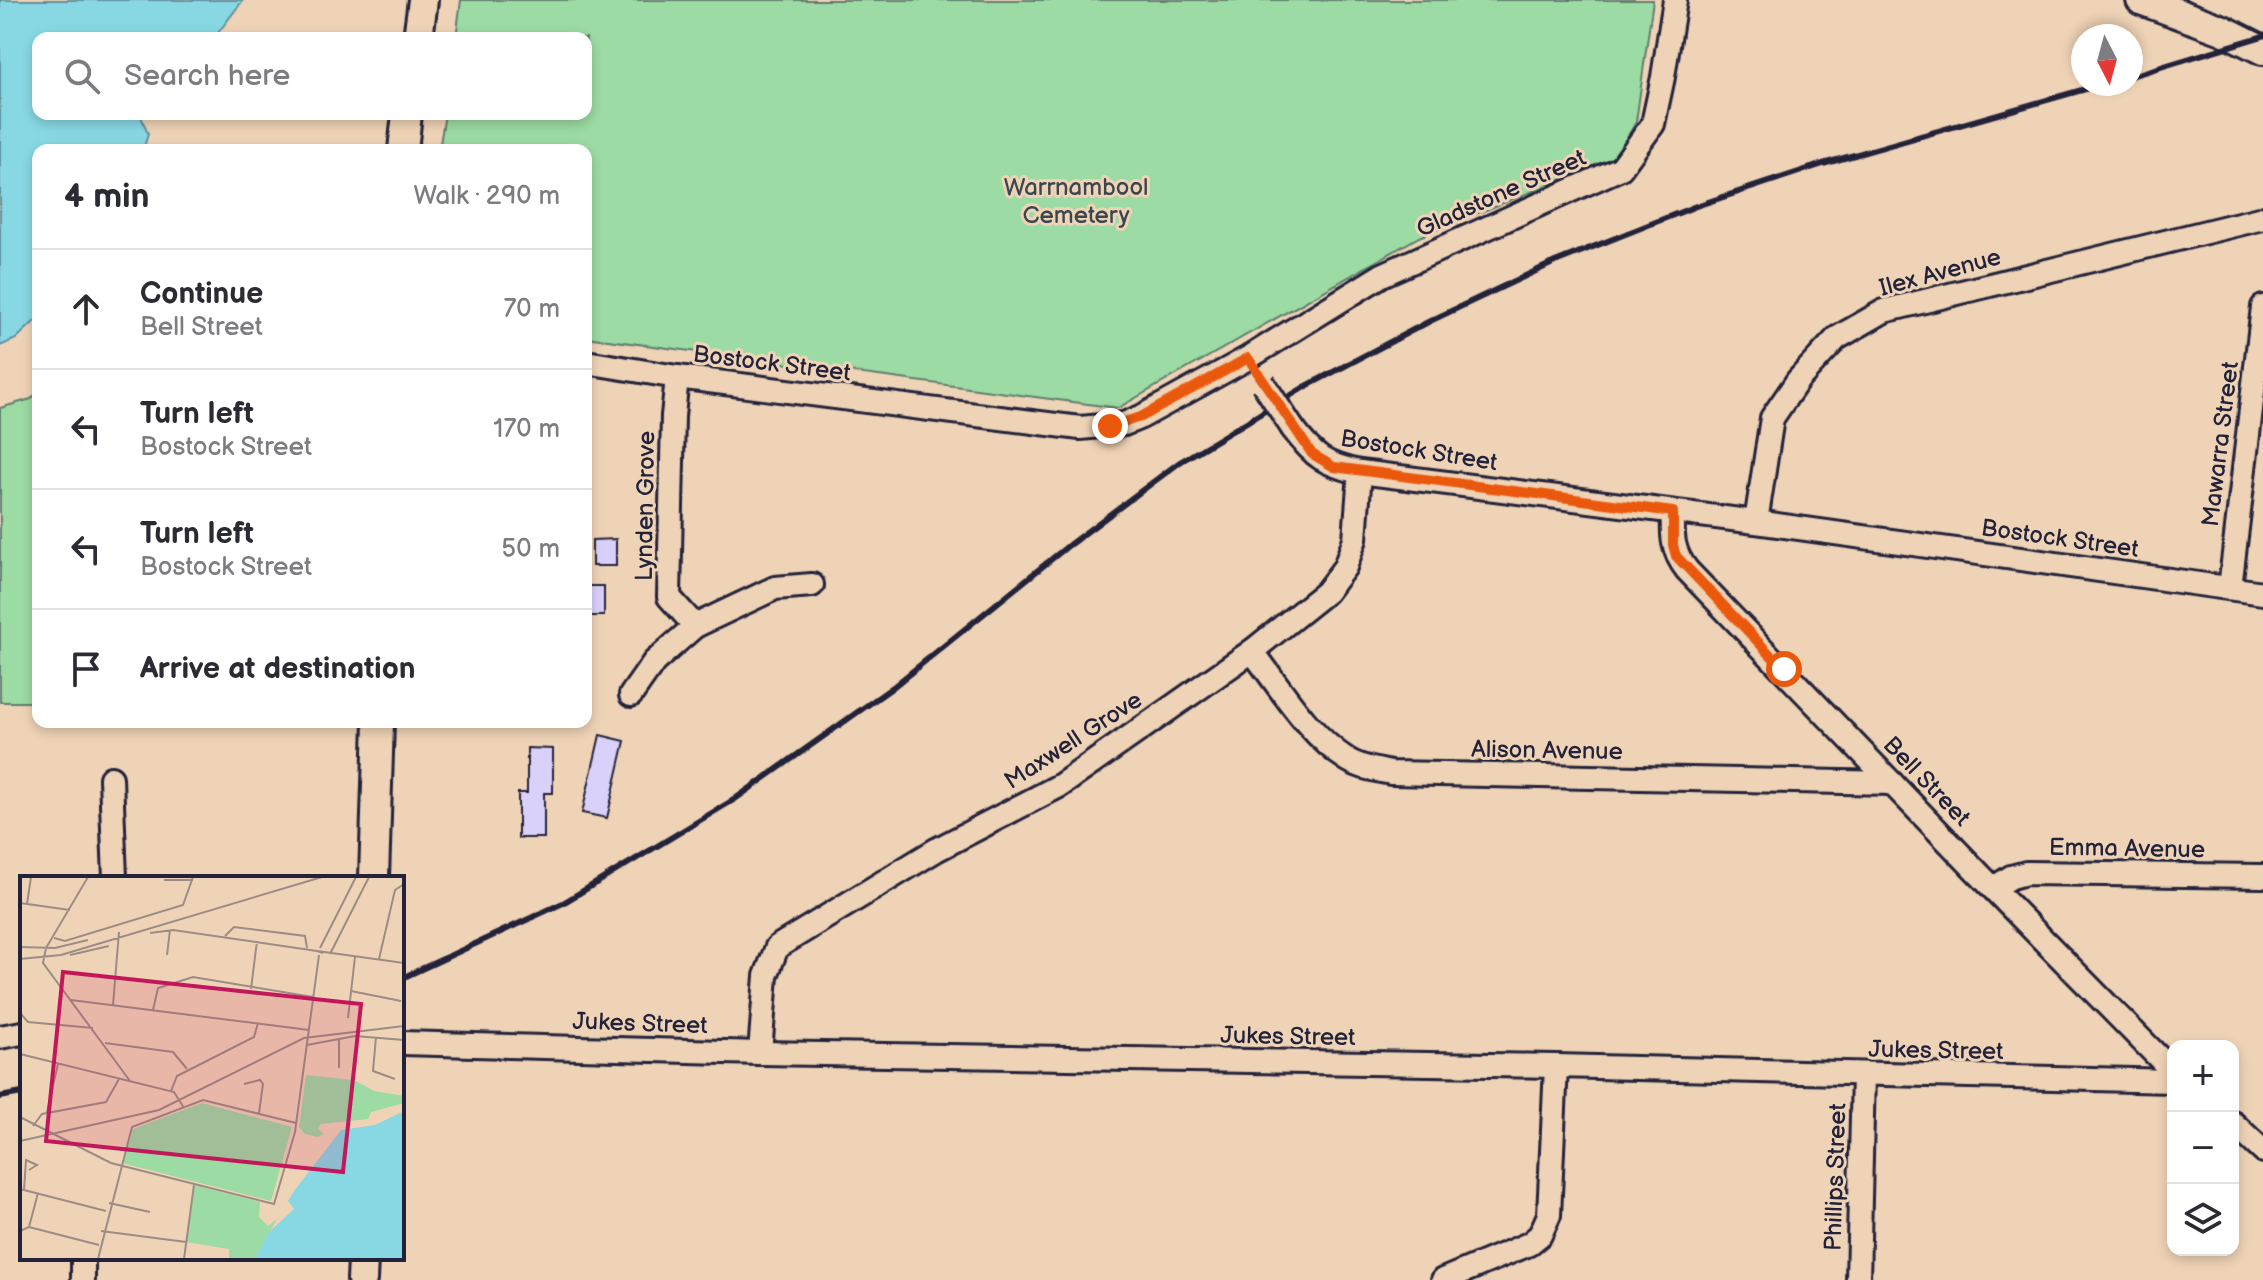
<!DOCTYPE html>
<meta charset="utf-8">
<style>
body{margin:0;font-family:"Balsamiq Sans",sans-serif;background:#f7f7f7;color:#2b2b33}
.controls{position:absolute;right:24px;bottom:24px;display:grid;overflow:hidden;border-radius:16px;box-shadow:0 4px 12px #0003}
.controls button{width:72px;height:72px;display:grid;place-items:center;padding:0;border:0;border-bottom:2px solid #e1e1e2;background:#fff;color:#2b2b33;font:40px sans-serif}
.compass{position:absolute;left:2071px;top:24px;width:72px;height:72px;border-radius:50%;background:#fff;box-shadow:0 4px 12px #0003;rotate:174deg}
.stop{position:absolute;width:24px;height:24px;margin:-18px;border:6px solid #ea580c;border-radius:50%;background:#fff}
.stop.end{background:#ea580c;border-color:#fff;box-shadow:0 2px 8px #0008}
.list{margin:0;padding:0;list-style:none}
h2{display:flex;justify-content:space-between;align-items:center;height:104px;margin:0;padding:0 32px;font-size:34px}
h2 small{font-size:26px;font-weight:400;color:#7c7c81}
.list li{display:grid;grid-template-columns:52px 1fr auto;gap:24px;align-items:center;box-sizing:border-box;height:120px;padding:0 32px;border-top:2px solid #e1e1e2}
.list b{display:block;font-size:30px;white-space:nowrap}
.list p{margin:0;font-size:26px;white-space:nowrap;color:#7c7c81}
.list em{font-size:26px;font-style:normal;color:#7c7c81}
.icon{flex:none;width:44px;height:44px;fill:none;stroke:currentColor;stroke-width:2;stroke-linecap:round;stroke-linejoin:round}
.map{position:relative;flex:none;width:2263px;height:1280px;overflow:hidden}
.search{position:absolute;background:#fff;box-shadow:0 4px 12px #0003;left:32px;top:32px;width:560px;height:88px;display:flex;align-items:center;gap:20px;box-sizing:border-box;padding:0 28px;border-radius:16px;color:#7c7c81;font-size:30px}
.panel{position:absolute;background:#fff;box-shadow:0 4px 12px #0003;left:32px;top:144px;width:560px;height:584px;border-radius:16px}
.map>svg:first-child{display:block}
.green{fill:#9cdba3;stroke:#5f7e6f;stroke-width:2}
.water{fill:#88d8e3;stroke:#5f8fa0;stroke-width:2}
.building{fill:#d9d1f9;stroke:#22223b;stroke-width:2}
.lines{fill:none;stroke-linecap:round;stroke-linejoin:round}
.minor-casing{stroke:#22223b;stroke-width:28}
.tertiary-casing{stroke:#22223b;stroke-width:34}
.minor{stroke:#efd3b6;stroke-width:22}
.tertiary{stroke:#efd3b6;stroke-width:28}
.rail{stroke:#22223b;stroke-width:6}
.minor-bridge-casing{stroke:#22223b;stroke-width:28;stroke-linecap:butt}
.minor-bridge{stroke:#efd3b6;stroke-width:22}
.route{stroke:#ea580c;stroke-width:10}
.labels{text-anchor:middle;stroke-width:6;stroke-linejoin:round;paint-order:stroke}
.park-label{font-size:24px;fill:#3a4750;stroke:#efd3b6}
.street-label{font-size:24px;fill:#22223b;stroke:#efd3b6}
.inset-road{fill:none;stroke:#9d8c85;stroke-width:2}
.view{fill:#c2185b;fill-opacity:0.15;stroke:#c2185b;stroke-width:4}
.inset-edge{fill:none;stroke:#22223b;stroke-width:4}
</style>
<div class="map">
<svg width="2263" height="1280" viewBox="0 0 2263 1280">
<rect width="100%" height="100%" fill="#efd3b6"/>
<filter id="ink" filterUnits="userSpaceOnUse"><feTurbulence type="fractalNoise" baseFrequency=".0125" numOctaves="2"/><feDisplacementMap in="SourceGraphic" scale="16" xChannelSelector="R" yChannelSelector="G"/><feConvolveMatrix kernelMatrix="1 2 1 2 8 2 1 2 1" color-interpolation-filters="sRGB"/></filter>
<g filter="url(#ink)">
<g class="green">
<path d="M461,0H1653L1636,122L1615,158L1419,237L1118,408L586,337V150H439L445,114H586V38H456Z"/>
<path d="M38,392V702H0V408L31,399Z"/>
</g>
<path class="water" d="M0,0H243L214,38H38V114H140L148,134L143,150H38V318L16,339L0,346Z"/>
<g class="building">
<path d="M616,539V566H592V540Z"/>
<rect x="586" y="586" width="18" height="30"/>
<path d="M600,735L625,741L607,818L582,813Z"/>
<path d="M527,748L553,749V793H544V838H518V793H527Z"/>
</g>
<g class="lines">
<defs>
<g id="minor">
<path d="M586,362L677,377L1080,428L1124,424L1141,417L1248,358L1382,275L1621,168L1653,124L1663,77L1675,0"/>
<path d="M677,377L673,416L669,597L695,626L775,588L812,585"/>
<path d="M1293,429C1314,457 1325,465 1360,472L1756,522L2263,593"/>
<path d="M1673,512C1672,536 1672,551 1687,570L2008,904L2173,1072"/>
<path d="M1756,522L1772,418L1798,380L1837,338L1884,311L2263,218"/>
<path d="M2230,588L2263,307"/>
<path d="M1252,651C1281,688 1308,735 1348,760C1361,768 1377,770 1391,773L1892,783"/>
<path d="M631,695L654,662L695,626"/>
<path d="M111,778L115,878"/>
<path d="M1994,888L2011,877L2026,873L2263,876"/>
<path d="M0,1037L22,1033"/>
<path d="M402,1043L760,1053L1556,1066L2173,1081"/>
<path d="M760,1053L766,976L777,947L936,850L1061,785L1252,651L1326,592L1345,567L1355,539L1360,472"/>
<path d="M2233,1123L2263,1151"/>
<path d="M83,1258V1280"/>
<path d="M1443,1280L1529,1244L1540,1235L1549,1215L1556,1066"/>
<path d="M1858,1280L1863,1075"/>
</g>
<g id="tertiary">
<path d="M2141,0L2223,30L2263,50"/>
<path d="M418,38L423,0"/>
<path d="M403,150L407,114"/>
<path d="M374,878L379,722"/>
<path d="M362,1280L363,1258"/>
</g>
</defs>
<use href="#minor" class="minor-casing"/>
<use href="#tertiary" class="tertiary-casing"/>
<use href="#minor" class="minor"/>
<use href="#tertiary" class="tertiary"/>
<g class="rail">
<path d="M2131,76L2263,36"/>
<path d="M402,978L563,903L735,799L893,687L1069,545L1180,462L1303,388L1430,321L1555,262L1696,206L1823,164L2103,84"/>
<path d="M0,1097L22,1093"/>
</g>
<defs>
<path id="minor-bridge" d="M1263,383L1293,429"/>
</defs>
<use href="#minor-bridge" class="minor-bridge-casing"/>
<use href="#minor-bridge" class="minor-bridge"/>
</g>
</g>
<g class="lines" filter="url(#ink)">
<path class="route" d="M1110,426L1141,417L1248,358L1312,454L1334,467L1673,512V545L1676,556L1784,669"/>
</g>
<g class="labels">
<g class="park-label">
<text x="1076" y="195">Warrnambool<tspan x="1076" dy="28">Cemetery</tspan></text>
</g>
<g class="street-label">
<text transform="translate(1501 193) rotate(-24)" y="8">Gladstone Street</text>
<text transform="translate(1940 272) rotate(-15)" y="8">Ilex Avenue</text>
<text transform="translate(772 363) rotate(7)" y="8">Bostock Street</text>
<text transform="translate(2220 444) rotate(-83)" y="8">Mawarra Street</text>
<text transform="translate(1419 450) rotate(9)" y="8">Bostock Street</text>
<text transform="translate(645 506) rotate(-89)" y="8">Lynden Grove</text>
<text transform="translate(2060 538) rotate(8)" y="8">Bostock Street</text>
<text transform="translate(1073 740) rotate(-33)" y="8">Maxwell Grove</text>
<text transform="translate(1547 750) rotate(1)" y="8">Alison Avenue</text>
<text transform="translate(1927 781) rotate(46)" y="8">Bell Street</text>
<text transform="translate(2127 848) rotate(1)" y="8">Emma Avenue</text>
<text transform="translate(640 1023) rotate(2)" y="8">Jukes Street</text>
<text transform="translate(1288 1036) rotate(1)" y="8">Jukes Street</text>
<text transform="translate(1936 1050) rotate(1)" y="8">Jukes Street</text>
<text transform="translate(1835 1177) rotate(-88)" y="8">Phillips Street</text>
</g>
</g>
<g transform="translate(20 876)">
<rect width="384" height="384" fill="#efd3b6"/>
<path d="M286,199L334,204L354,215L384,220V227L351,236L348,243L301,248L298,253L304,258L298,261L285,258L279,251ZM182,227L272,251L251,325L102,287L113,253ZM174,309L240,326L239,341L248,350L257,343L235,383H209V373L166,366Z" fill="#9cdba3"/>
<path d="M384,235V383H235L248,357L274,333L268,325L274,315L321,254L355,249Z" fill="#88d8e3"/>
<path class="inset-road" d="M68,1L26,72L23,87L110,205M144,4H173M0,27L50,34M7,28L11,1M130,57L153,54L297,75M205,60L214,51L285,60L287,72M34,62L45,65L163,29L173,1M0,71L35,72L68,64M300,72L336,1M303,77L297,75L384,87M310,78L349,1M50,79L89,70M147,79L150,54M0,83L41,79L302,1M359,83L375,14L384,8M231,113L237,65M331,115L381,125M51,124L289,154M93,129L99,56M133,134L138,112L173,101L293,121M0,137L8,146L73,152M328,142L335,81M356,161L353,195L375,203M319,164V192M85,167L153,176L167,193M287,169L335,160L384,164M0,178L154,216L164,232M224,208L240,204L243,208L239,237M151,215L157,200L234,161L238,147M27,236L38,188M0,241L91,287L254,328L275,256L299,79M13,250L22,238L86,226L99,203M0,265L139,234L284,162L384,150M0,313L86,335M4,314L6,284L17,289L9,294M89,327L130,336M9,351L79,369M0,355L9,351L18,317M81,355L166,366M78,383L112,251L183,224L276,247M164,383L174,309"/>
<path class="view" d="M43,96L341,128L323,296L26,265Z"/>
<rect width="384" height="384" class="inset-edge"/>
</g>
</svg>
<div class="controls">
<button>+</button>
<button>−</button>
<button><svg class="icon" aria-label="layers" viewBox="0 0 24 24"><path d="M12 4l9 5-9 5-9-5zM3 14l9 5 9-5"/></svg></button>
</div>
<svg class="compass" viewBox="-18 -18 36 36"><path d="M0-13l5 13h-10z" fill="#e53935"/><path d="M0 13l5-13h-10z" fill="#7c7c81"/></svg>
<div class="stop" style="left:1784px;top:669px"></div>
<div class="stop end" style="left:1110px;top:426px"></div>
<div class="search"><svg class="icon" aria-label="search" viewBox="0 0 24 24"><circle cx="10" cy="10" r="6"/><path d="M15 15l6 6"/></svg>Search here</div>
<section class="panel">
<h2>4 min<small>Walk · 290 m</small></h2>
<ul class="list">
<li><svg class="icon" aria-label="ahead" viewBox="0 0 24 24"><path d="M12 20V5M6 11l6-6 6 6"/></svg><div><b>Continue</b><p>Bell Street</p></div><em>70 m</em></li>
<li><svg class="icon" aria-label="left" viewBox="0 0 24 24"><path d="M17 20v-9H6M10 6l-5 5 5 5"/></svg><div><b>Turn left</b><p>Bostock Street</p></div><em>170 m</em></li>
<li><svg class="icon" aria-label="left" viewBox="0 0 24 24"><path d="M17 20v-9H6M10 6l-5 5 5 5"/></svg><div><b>Turn left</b><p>Bostock Street</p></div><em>50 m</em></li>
<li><svg class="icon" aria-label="arrive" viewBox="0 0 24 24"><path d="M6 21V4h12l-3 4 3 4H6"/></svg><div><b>Arrive at destination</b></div></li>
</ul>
</section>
</div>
